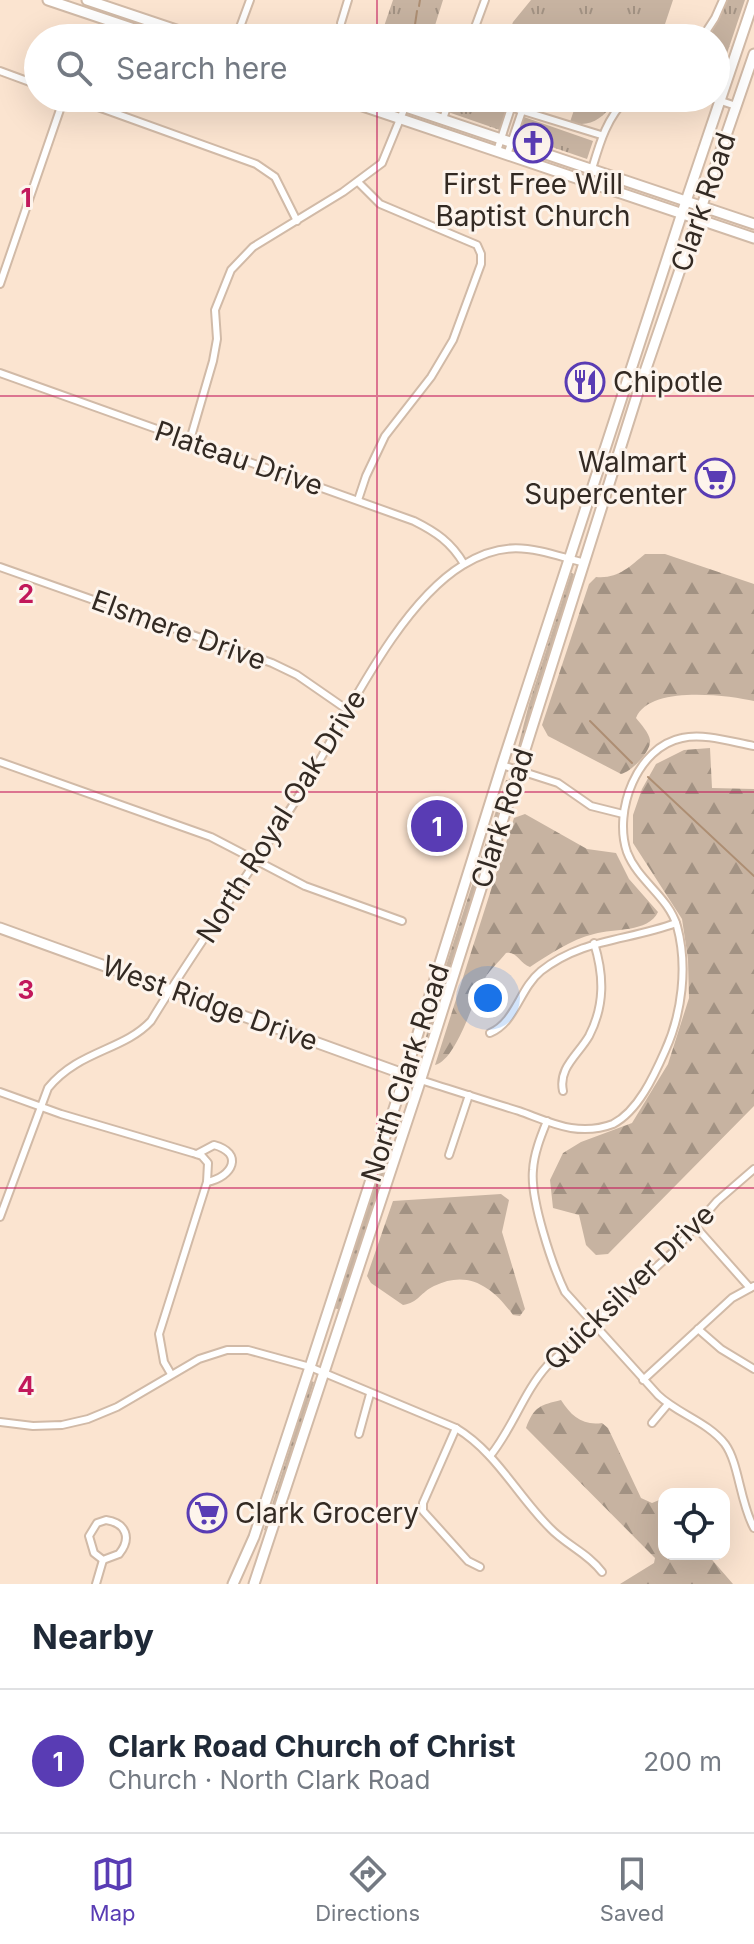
<!DOCTYPE html>
<meta charset="utf-8">
<style>
body{margin:0;font-family:Inter,sans-serif;background:#f6f6f7;color:#1f2937}
.controls{position:absolute;right:24px;bottom:24px;display:grid;overflow:hidden;border-radius:16px;box-shadow:0 8px 32px #0002}
.controls button{width:72px;height:72px;display:grid;place-items:center;padding:0;border:0;border-bottom:2px solid #e0e1e3;background:#fff;color:#1f2937;font:40px sans-serif}
.you{position:absolute;left:488px;top:998px;width:28px;height:28px;margin:-20px;border:6px solid #fff;border-radius:50%;background:#1a73e8;box-shadow:0 0 0 12px #1a73e833}
.badge{display:grid;place-items:center;width:52px;height:52px;border-radius:50%;background:#593cb4;color:#fff;font-size:26px;font-weight:700}
.pin{position:absolute;translate:-50% -50%;border:4px solid #fff;box-shadow:0 2px 8px #0006}
.list{margin:0;padding:0;list-style:none}
h2{display:flex;justify-content:space-between;align-items:center;height:104px;margin:0;padding:0 32px;font-size:34px}
h2 small{font-size:26px;font-weight:400;color:#747a83}
.list li{display:grid;grid-template-columns:52px 1fr auto;gap:24px;align-items:center;box-sizing:border-box;height:144px;padding:0 32px;border-top:2px solid #e0e1e3}
.list b{display:block;font-size:30px;white-space:nowrap}
.list p{margin:0;font-size:26px;white-space:nowrap;color:#747a83}
.list em{font-size:26px;font-style:normal;color:#747a83}
.icon{flex:none;width:44px;height:44px;fill:none;stroke:currentColor;stroke-width:2;stroke-linecap:round;stroke-linejoin:round}
.map{position:relative;flex:none;width:754px;height:1584px;overflow:hidden}
.search{position:absolute;background:#fff;box-shadow:0 8px 32px #0002;left:24px;right:24px;top:24px;height:88px;display:flex;align-items:center;gap:20px;box-sizing:border-box;padding:0 28px;border-radius:44px;color:#747a83;font-size:30px}
.sheet{height:248px;background:#fff}
nav{display:flex;justify-content:space-around;align-items:center;box-sizing:border-box;height:112px;border-top:2px solid #e0e1e3;background:#fff;font-size:22px;color:#747a83}
nav a{display:grid;justify-items:center;gap:4px}
nav .on{color:#593cb4}
.map>svg:first-child{display:block}
.grass{fill:url(#grass-dots)}
.forest{fill:url(#forest-firs)}
.park{fill:url(#park-tufts)}
.lines{fill:none;stroke-linecap:round;stroke-linejoin:round}
.stream{stroke:#ad8e73;stroke-width:2}
.street-casing{stroke:#d1baa7;stroke-width:10}
.secondary-casing{stroke:#d1baa7;stroke-width:13}
.street{stroke:#fff;stroke-width:6}
.secondary{stroke:#fff;stroke-width:9}
.grid{fill:none;stroke:#c2185b;stroke-width:2;stroke-opacity:0.55}
.labels{text-anchor:middle;stroke-width:6;stroke-linejoin:round;paint-order:stroke}
.poi-label{font-size:28px;fill:#332a23;stroke:#fdf4ec;text-anchor:start}
.street-label{font-size:28px;fill:#332a23;stroke:#fdf4ec}
.grid-label{font-size:26px;text-anchor:middle;font-weight:bold;fill:#c2185b;stroke:#fdf4ec;stroke-width:6;stroke-linejoin:round;paint-order:stroke}
</style>
<div class="map">
<svg width="754" height="1584" viewBox="0 0 754 1584">
<defs>
<pattern id="grass-dots" width="8" height="8" patternUnits="userSpaceOnUse" patternTransform="scale(2)"><rect width="8" height="8" fill="#c7b3a1"/><path d="M2 2h.1M6 6h.1" fill="none" stroke="#a29283" stroke-width="1.8" stroke-linecap="round"/></pattern>
<pattern id="forest-firs" width="22" height="20" patternUnits="userSpaceOnUse" patternTransform="scale(2)"><rect width="22" height="20" fill="#c7b3a1"/><path d="M5 1l3.5 6h-7zM16 11l3.5 6h-7z" fill="#a29283"/></pattern>
<pattern id="park-tufts" width="24" height="20" patternUnits="userSpaceOnUse" patternTransform="scale(2)"><rect width="24" height="20" fill="#c7b3a1"/><path d="M3 7l-1-3M5 7V3M7 7l1-3M15 17l-1-3M17 17v-4M19 17l1-3" fill="none" stroke="#a29283"/></pattern>
</defs>
<rect width="100%" height="100%" fill="#fbe4d0"/>
<g class="grass">
<path d="M571,573L574,574L565,613L519,756L516,755L517,751L529,704Z"/>
<path d="M506,780L510,781L430,1038L426,1037L431,1012Z"/>
<path d="M390,1140L396,1142L341,1310L334,1308Z"/>
<path d="M311,1381L314,1382L267,1531L264,1530Z"/>
</g>
<g class="forest">
<path d="M645,554H665L754,584V701C727,695 649,685 636,718C641,724 649,733 650,740C652,751 631,772 621,774L548,736L542,725L589,584L596,577C618,579 629,567 645,554Z"/>
<path d="M710,748L712,788L754,789V1106L608,1254L596,1255L586,1245L579,1215L553,1208L550,1180L563,1153L581,1142L632,1123L668,1064L689,998L688,959L682,919L633,843V815L642,789L656,764L684,750Z"/>
<path d="M525,814L587,849L616,853L629,879L658,912C648,933 614,928 594,934C570,940 550,954 530,967C520,964 517,951 506,953C498,963 487,972 482,984C472,1004 456,1060 435,1065L514,818Z"/>
<path d="M501,1194L509,1200L502,1232L525,1309L520,1316L513,1315C493,1287 468,1269 434,1286C421,1292 418,1303 403,1305L371,1283L367,1276L393,1201Z"/>
<path d="M561,1400C571,1416 583,1426 602,1423L608,1428L641,1498L652,1503L664,1498V1554H707L733,1584H620L654,1563L655,1558L526,1428C534,1406 541,1405 561,1400Z"/>
</g>
<g class="park">
<path d="M393,0H443L431,38H380Z"/>
<path d="M531,0H673L664,27L694,38H654L648,29L636,38H507L513,22Z"/>
<path d="M727,0H745L716,86V38H709Z"/>
<path d="M452,98H466L506,112L500,130L448,112Z"/>
<path d="M578,98H608L613,104C602,119 589,128 570,122Z"/>
<path d="M524,117L593,141L587,159L517,135Z"/>
</g>
<g class="lines">
<g class="stream">
<path d="M419,6L420,0"/>
<path d="M413,38L417,11"/>
<path d="M590,721L632,763"/>
<path d="M648,777L754,876"/>
</g>
<defs>
<g id="street">
<path d="M341,23L348,0"/>
<path d="M236,38L250,0"/>
<path d="M471,38L485,0"/>
<path d="M702,38L715,18L723,0"/>
<path d="M0,71L38,85"/>
<path d="M73,98L256,164L275,177L297,221"/>
<path d="M481,98L601,135"/>
<path d="M712,98L736,106"/>
<path d="M443,119L450,98"/>
<path d="M497,151L511,108"/>
<path d="M507,155L522,111"/>
<path d="M358,182L380,204L477,245L481,254V264L453,340L431,377L385,436L366,476L358,500"/>
<path d="M588,182C598,151 603,122 627,98"/>
<path d="M0,284L64,98"/>
<path d="M0,373L414,521C436,532 451,542 464,564"/>
<path d="M190,440L213,361L217,339L215,310L231,270L253,247L343,192L382,163L405,107"/>
<path d="M0,567L272,663L297,675L349,711"/>
<path d="M0,762L211,837L305,886L402,921"/>
<path d="M502,765L558,783L591,806L623,814"/>
<path d="M490,1033C516,1022 519,989 541,971C583,938 628,941 676,923"/>
<path d="M420,1080C453,1090 486,1101 519,1111C536,1117 553,1125 571,1128C584,1130 600,1129 613,1124C638,1111 654,1076 665,1051C682,1014 688,966 677,926C668,896 638,881 627,852C613,811 637,747 682,738C704,733 732,742 754,746"/>
<path d="M563,1091C558,1068 578,1055 589,1036C605,1005 604,975 594,943"/>
<path d="M0,1092L61,1114L193,1153L202,1156L208,1163L207,1182L159,1334L164,1362L171,1374"/>
<path d="M547,1121C541,1136 534,1153 533,1170C530,1199 552,1265 565,1292L658,1395C678,1414 708,1422 725,1444C739,1463 740,1503 754,1528"/>
<path d="M197,1154L214,1145C244,1153 233,1177 207,1182"/>
<path d="M449,1155L469,1095"/>
<path d="M0,1217L48,1088C79,1050 123,1051 151,1021C197,945 250,873 298,797C341,729 394,607 463,565C510,536 538,551 585,563"/>
<path d="M696,1227L750,1288"/>
<path d="M698,1329L721,1349L754,1369"/>
<path d="M643,1380L732,1298L754,1286"/>
<path d="M0,1422L33,1426L62,1425L88,1419L117,1407L199,1359L227,1350H248L310,1367L456,1428C496,1452 517,1495 550,1528C566,1545 588,1553 602,1572"/>
<path d="M652,1423L668,1404"/>
<path d="M456,1428L423,1503V1511L468,1561L480,1567"/>
<path d="M359,1434L370,1394"/>
<path d="M490,1456C513,1428 523,1393 547,1366L674,1251L717,1201L754,1169"/>
<path d="M106,1520C126,1523 132,1538 119,1554L103,1560L94,1553L89,1536L97,1523Z"/>
<path d="M96,1584L103,1560"/>
</g>
<g id="secondary">
<path d="M48,0L161,38"/>
<path d="M87,0L200,38"/>
<path d="M339,98L754,238"/>
<path d="M379,98L754,224"/>
<path d="M0,928L420,1080"/>
<path d="M233,1584L254,1537L310,1367L405,1075L502,765L682,213L754,0"/>
<path d="M254,1584L418,1088L639,389L754,54"/>
</g>
</defs>
<use href="#street" class="street-casing"/>
<use href="#secondary" class="secondary-casing"/>
<use href="#street" class="street"/>
<use href="#secondary" class="secondary"/>
</g>
<path class="grid" d="M377,0V38M377,98V1584M0,396H754M0,792H754M0,1188H754"/>
<defs>
<symbol id="church-ring" viewBox="-11 -11 22 22"><circle r="9.5" fill="#fdf4ec" stroke="#593cb4" stroke-width="1.5"/><path d="M-1.2-6h2.4v3.5h3.3v2.4h-3.3V6h-2.4V-.1h-3.3v-2.4h3.3Z" fill="#593cb4"/></symbol>
<symbol id="restaurant-ring" viewBox="-11 -11 22 22"><circle r="9.5" fill="#fdf4ec" stroke="#593cb4" stroke-width="1.5"/><path d="M-5-6h1v4h1v-4h1v4h1v-4h1v5L-1.5 .5V6h-2V.5L-5-1ZM5-6V6H3V1.5H1.5Q1.5-4 5-6Z" fill="#593cb4"/></symbol>
<symbol id="supermarket-ring" viewBox="-11 -11 22 22"><circle r="9.5" fill="#fdf4ec" stroke="#593cb4" stroke-width="1.5"/><path d="M-6-5.5h2.5l.6 2H6L4.5 2H-2.5L-4.4-4H-6ZM-1.5 3.2a1.3 1.3 0 1 0 .1 0ZM3 3.2a1.3 1.3 0 1 0 .1 0Z" fill="#593cb4"/></symbol>
</defs>
<g fill-rule="evenodd">
<use href="#church-ring" x="511" y="121" width="44" height="44"/>
<use href="#restaurant-ring" x="563" y="360" width="44" height="44"/>
<use href="#supermarket-ring" x="693" y="456" width="44" height="44"/>
<use href="#supermarket-ring" x="185" y="1491" width="44" height="44"/>
</g>
<g class="labels">
<g class="poi-label">
<text x="533" y="194" text-anchor="middle">First Free Will<tspan x="533" dy="32">Baptist Church</tspan></text>
<text x="613" y="392">Chipotle</text>
<text x="687" y="472" text-anchor="end">Walmart<tspan x="687" dy="32">Supercenter</tspan></text>
<text x="235" y="1523">Clark Grocery</text>
</g>
<g class="street-label">
<text transform="translate(703 202) rotate(-71)" y="10">Clark Road</text>
<text transform="translate(239 458) rotate(19)" y="10">Plateau Drive</text>
<text transform="translate(179 630) rotate(20)" y="10">Elsmere Drive</text>
<text transform="translate(281 816) rotate(-58)" y="10">North Royal Oak Drive</text>
<text transform="translate(502 818) rotate(-72)" y="10">Clark Road</text>
<text transform="translate(210 1003) rotate(20)" y="10">West Ridge Drive</text>
<text transform="translate(405 1073) rotate(-72)" y="10">North Clark Road</text>
<text transform="translate(629 1287) rotate(-44)" y="10">Quicksilver Drive</text>
</g>
</g>
<g class="grid-label">
<text x="26" y="207">1</text>
<text x="26" y="603">2</text>
<text x="26" y="999">3</text>
<text x="26" y="1395">4</text>
</g>
</svg>
<div class="controls">
<button><svg class="icon" aria-label="locate" viewBox="0 0 24 24"><circle cx="12" cy="12" r="6"/><path d="M12 2v4M12 18v4M2 12h4M18 12h4"/></svg></button>
</div>
<div class="you"></div>
<div class="pin badge" style="left:437px;top:826px">1</div>
<div class="search"><svg class="icon" aria-label="search" viewBox="0 0 24 24"><circle cx="10" cy="10" r="6"/><path d="M15 15l6 6"/></svg>Search here</div>
</div>
<section class="sheet">
<h2>Nearby<small></small></h2>
<ul class="list">
<li><span class="badge">1</span><div><b>Clark Road Church of Christ</b><p>Church · North Clark Road</p></div><em>200 m</em></li>
</ul>
</section>
<nav>
<a class="on"><svg class="icon" aria-label="map" viewBox="0 0 24 24"><path d="M3 6l6-2 6 2 6-2v14l-6 2-6-2-6 2zM9 4v14M15 6v14"/></svg>Map</a>
<a><svg class="icon" aria-label="directions" viewBox="0 0 24 24"><path d="M12 3l9 9-9 9-9-9zM9 14v-3h6M13 9l2 2-2 2"/></svg>Directions</a>
<a><svg class="icon" aria-label="saved" viewBox="0 0 24 24"><path d="M7 4h10v16l-5-4-5 4z"/></svg>Saved</a>
</nav>
